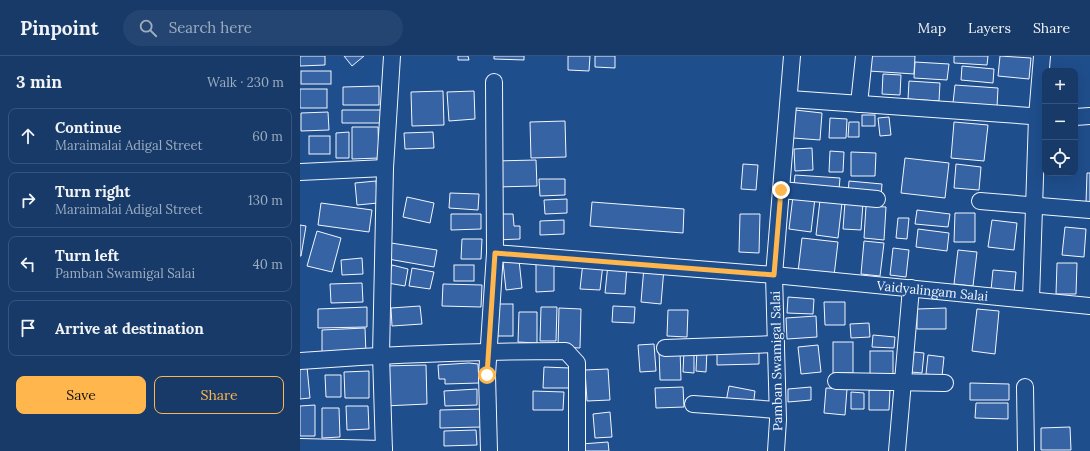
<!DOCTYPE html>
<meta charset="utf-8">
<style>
body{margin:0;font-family:Lora,serif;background:#244571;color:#f1f3f6}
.controls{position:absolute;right:12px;top:12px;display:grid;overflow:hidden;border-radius:8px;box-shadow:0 4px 16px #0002}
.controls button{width:36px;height:36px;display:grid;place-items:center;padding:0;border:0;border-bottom:1px solid #36547d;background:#173a69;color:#f1f3f6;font:20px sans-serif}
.stop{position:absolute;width:12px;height:12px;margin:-9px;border:3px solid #ffb74d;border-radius:50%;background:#fff}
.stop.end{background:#ffb74d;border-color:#fff;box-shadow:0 1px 4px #0008}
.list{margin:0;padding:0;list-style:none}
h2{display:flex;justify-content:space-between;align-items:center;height:52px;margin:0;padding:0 16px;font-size:17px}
h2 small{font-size:13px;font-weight:400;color:#9eadc0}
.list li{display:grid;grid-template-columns:26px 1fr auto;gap:12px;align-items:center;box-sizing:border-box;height:56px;margin:0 8px 8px;padding:0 8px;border:1px solid #36547d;border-radius:8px}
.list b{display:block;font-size:15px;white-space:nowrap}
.list p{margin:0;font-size:13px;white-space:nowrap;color:#9eadc0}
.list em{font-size:13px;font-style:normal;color:#9eadc0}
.actions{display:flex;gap:8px;padding:12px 16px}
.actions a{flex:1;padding:9px 0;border:1px solid #ffb74d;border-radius:8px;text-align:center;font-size:14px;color:#ffb74d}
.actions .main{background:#ffb74d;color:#111}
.icon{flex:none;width:22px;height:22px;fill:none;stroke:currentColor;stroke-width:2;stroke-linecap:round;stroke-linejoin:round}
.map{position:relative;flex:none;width:790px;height:395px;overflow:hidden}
header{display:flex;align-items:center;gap:24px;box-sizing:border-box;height:56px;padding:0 20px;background:#173a69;border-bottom:1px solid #36547d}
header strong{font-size:19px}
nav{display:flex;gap:22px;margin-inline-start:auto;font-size:14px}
.search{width:280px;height:36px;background:#244571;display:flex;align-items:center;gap:10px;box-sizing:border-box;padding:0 14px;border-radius:22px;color:#9eadc0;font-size:15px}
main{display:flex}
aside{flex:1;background:#173a69}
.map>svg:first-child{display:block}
.building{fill:#3563a3;stroke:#f2f6ff}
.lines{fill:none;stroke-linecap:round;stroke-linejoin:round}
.minor-casing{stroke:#f2f6ff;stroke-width:18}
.minor{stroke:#1f4e8c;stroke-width:16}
.route{stroke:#ffb74d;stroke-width:5}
.labels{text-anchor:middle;stroke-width:3;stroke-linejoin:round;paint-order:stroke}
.street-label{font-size:13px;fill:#f2f6ff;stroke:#1f4e8c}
</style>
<header>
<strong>Pinpoint</strong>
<div class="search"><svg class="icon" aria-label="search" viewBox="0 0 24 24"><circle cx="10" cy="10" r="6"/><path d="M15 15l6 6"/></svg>Search here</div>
<nav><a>Map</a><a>Layers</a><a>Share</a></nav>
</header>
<main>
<aside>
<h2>3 min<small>Walk · 230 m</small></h2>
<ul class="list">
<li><svg class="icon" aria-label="ahead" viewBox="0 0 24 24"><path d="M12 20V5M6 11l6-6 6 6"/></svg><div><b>Continue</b><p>Maraimalai Adigal Street</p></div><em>60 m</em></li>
<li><svg class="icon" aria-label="right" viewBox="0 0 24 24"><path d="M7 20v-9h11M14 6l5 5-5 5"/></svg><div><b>Turn right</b><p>Maraimalai Adigal Street</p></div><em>130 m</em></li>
<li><svg class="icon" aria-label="left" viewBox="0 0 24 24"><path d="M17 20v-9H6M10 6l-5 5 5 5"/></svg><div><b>Turn left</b><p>Pamban Swamigal Salai</p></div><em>40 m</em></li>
<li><svg class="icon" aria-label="arrive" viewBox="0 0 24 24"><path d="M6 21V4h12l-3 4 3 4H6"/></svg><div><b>Arrive at destination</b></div></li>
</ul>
<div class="actions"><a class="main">Save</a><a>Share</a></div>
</aside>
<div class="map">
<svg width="790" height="395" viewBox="0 0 790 395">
<rect width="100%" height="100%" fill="#1f4e8c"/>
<g class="building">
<path d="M0,0H25V9L0,10Z"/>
<path d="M44,0H64L52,10Z"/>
<path d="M158,0H168L169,4H158Z"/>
<path d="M194,0H224V4L194,3Z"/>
<path d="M268,0H290L289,15L268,14Z"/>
<path d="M295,0H315V12L295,11Z"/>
<path d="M570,0H615L614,18L569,15Z"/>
<path d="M654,0H688L687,9L654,7Z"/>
<path d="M700,0L731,2L729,23L698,20Z"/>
<path d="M615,6L649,8L647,24L614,22Z"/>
<path d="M662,10L694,13L693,27L661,24Z"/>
<rect x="1" y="15" width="30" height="13"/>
<path d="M583,18L601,19L600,39L582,38Z"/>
<path d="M609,25L640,27L639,45L608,43Z"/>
<path d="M655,29L698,32L697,51L653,47Z"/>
<path d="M79,30V49H43V31Z"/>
<rect x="0" y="33" width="27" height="19"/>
<path d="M143,35L144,69L112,70L111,36Z"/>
<path d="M174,35L175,63L149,65L147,36Z"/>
<path d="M42,54H83L84,67H42Z"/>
<path d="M495,54L522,57L520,84L493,82Z"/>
<path d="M28,56L29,74L1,75V57Z"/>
<rect x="562" y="59" width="13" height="11"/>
<path d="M589,61L591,79L580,80L578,62Z"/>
<path d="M530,62L547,63L546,82H529Z"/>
<path d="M265,65L266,101L231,102L230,66Z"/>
<path d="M549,66H559V81H548Z"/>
<path d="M654,66L688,69L684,105L651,102Z"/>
<path d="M52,71H78L79,102L52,103Z"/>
<path d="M49,76V102H36V77Z"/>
<path d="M133,76L134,92L105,93L104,77Z"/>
<rect x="9" y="80" width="21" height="18"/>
<path d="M512,92L513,114L495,115L494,93Z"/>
<path d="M530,95L544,96L543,116H529Z"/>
<path d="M551,96L576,97L575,120H551Z"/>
<path d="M605,102L649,107L645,142L601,137Z"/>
<path d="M236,104L237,130L195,131L194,105Z"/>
<path d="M443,108L458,109L456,134L441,133Z"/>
<path d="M656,108L681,111L679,134L654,132Z"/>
<path d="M787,117H790V147H786Z"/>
<path d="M495,119L540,122L539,134L494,130Z"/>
<path d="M239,123H265V139L240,140Z"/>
<path d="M76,125L78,147L57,149L55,127Z"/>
<path d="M549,125L582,128L581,141L548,138Z"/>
<path d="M150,137L179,138L178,154L149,152Z"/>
<path d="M493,140L515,142L511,176L489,173Z"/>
<path d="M107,141L134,147L130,167L103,161Z"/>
<path d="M267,143V157L245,158L244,144Z"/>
<path d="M520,144L542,147L538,182L516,179Z"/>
<path d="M292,146L384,153L383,177L290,170Z"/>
<path d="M545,146L563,147L561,174L543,173Z"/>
<path d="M21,147L72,154L69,176L18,169Z"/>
<path d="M566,150L586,151L584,184L564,182Z"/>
<path d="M617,154L650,158L648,171L615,168Z"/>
<path d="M655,157H675V186H654Z"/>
<path d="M151,158H181V173L151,174Z"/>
<path d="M195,158H213L214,170H220V183L196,184Z"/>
<path d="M440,158H460L459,197L439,196Z"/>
<path d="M598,162H609L607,183L596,182Z"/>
<path d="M264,164V178L240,179V165Z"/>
<path d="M692,164L717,167L714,194L688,191Z"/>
<path d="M0,169L6,170L1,200H0Z"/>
<path d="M765,171L786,173L784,201L762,199Z"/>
<path d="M618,173L649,177L647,195L616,191Z"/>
<path d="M17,175L41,182L32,216L7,210Z"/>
<path d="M502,182L538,186L534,220L498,216Z"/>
<path d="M162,183H182L181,203H161Z"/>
<path d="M564,185L584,187L580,220L561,218Z"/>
<path d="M91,187L137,194L134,211L88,203Z"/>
<path d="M593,192L609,194L606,221L590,219Z"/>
<path d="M658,194L677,196L673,230L654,228Z"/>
<path d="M62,202L63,218L42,219L41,204Z"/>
<path d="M236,203H254V235L236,236Z"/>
<path d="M219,204L222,232L206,234L203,206Z"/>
<path d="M283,206L303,208L300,234L280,233Z"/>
<path d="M757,207H777L776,238H756Z"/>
<path d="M308,208L327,209L325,238L305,237Z"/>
<path d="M92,209L108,213L105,230L88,227Z"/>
<rect x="154" y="209" width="20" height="16"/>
<path d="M344,211L364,212L361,248L341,246Z"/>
<path d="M112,212L134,216L130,233L109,230Z"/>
<path d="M693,214L716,216L714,237L691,234Z"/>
<path d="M62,227L63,246L31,247L30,228Z"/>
<path d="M143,228L182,229L181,251L142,250Z"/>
<path d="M488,241L514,243L513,258L487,257Z"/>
<path d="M524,246H545V269H525Z"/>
<rect x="197" y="248" width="16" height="32"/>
<path d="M120,250L122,268L92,270L91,252Z"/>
<path d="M313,250L335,251L334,267L312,266Z"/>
<path d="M67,251V271L18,272V253Z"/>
<path d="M241,251H257L256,285H240Z"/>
<path d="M259,252L281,253L280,292L258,291Z"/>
<path d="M646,252V273H617V253Z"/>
<path d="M677,253L699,255L695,298L672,295Z"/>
<path d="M368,254H388L387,281L367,280Z"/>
<path d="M219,256H237V287L218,286Z"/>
<path d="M516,260L517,281L487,283L486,262Z"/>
<path d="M569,267L570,281L551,282L550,268Z"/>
<path d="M65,272L66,298L22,299V274Z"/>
<path d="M573,279L595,281L594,292L572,291Z"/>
<rect x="533" y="286" width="20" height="31"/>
<path d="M354,288L356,315L340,316L338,289Z"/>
<path d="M518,289L521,316L501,318L498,291Z"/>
<path d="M459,292V308L417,309V295Z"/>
<path d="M380,293L381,324H360L359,294Z"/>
<path d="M384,294H394V317L383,316Z"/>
<path d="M397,294H407L406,316L396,315Z"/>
<rect x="570" y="295" width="23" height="28"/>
<path d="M614,296L624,297L622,317L611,316Z"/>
<path d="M628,299L644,301L642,320L626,318Z"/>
<path d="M169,307L178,308L179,327L145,328V323H139L138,309Z"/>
<path d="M126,309L127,348L84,350L83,310Z"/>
<path d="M7,311L10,342L0,343V312Z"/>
<path d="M244,311L270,312V332H243Z"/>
<path d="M308,313L310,344L287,345L285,314Z"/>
<path d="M69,315V342H45L44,316Z"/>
<path d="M25,319H41V341H26Z"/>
<path d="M670,327L709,328V344H670Z"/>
<path d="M429,330L455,335L453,351L426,346Z"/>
<path d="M383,331L384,351L356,352L355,332Z"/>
<path d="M511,331V344L488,346V333Z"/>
<path d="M526,332L547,333L545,359L524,357Z"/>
<path d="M177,333V349L145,350L144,335Z"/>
<path d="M569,334H590L589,354H569Z"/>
<path d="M233,335L264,336L263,354H233Z"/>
<path d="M551,336L564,337V353H551Z"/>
<path d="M676,347H708V363L675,362Z"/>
<path d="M15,349V380H0V350Z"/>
<path d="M46,350H68L69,373L47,374Z"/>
<path d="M22,352H39L40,381L22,382Z"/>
<path d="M181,353V371L140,372V354Z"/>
<path d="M310,356L312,381L295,382L293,358Z"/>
<path d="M770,371L771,394H741V372Z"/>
<path d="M176,374L177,389L144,390V375Z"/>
<path d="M308,386L309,395H281V388Z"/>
</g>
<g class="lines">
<defs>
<g id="minor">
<path d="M490,43L745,61"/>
<path d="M559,48L564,0"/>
<path d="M775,61L790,60"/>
<path d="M0,116L85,112"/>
<path d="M481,134L577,143"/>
<path d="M680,145L790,154"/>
<path id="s1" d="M195,197L474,219L790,250"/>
<path d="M731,243L737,61L742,0"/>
<path d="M365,292L476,288"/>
<path d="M0,305C89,298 177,295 266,295L277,307V395"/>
<path d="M536,325L645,327"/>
<path d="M725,331L726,395"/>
<path d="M393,348L477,354"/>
<path d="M0,391L84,393"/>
<path d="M84,395L81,299L85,112L92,0"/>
<path d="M189,395L187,319L195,197L194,26"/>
<path d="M476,395L478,364L474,219L492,0"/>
<path d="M597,395L611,232"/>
</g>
</defs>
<use href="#minor" class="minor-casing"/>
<use href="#minor" class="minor"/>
</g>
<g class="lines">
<path class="route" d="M187,319L195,197L474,219L481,134"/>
</g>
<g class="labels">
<g class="street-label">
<text dy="5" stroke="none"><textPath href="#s1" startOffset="439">Vaidyalingam Salai</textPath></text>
<text transform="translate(476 305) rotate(-91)" y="5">Pamban Swamigal Salai</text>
</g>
</g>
</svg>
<div class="controls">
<button>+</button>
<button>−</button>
<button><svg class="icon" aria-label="locate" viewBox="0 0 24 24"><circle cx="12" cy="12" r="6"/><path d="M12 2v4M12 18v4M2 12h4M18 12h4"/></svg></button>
</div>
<div class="stop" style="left:187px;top:319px"></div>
<div class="stop end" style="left:481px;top:134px"></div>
</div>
</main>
